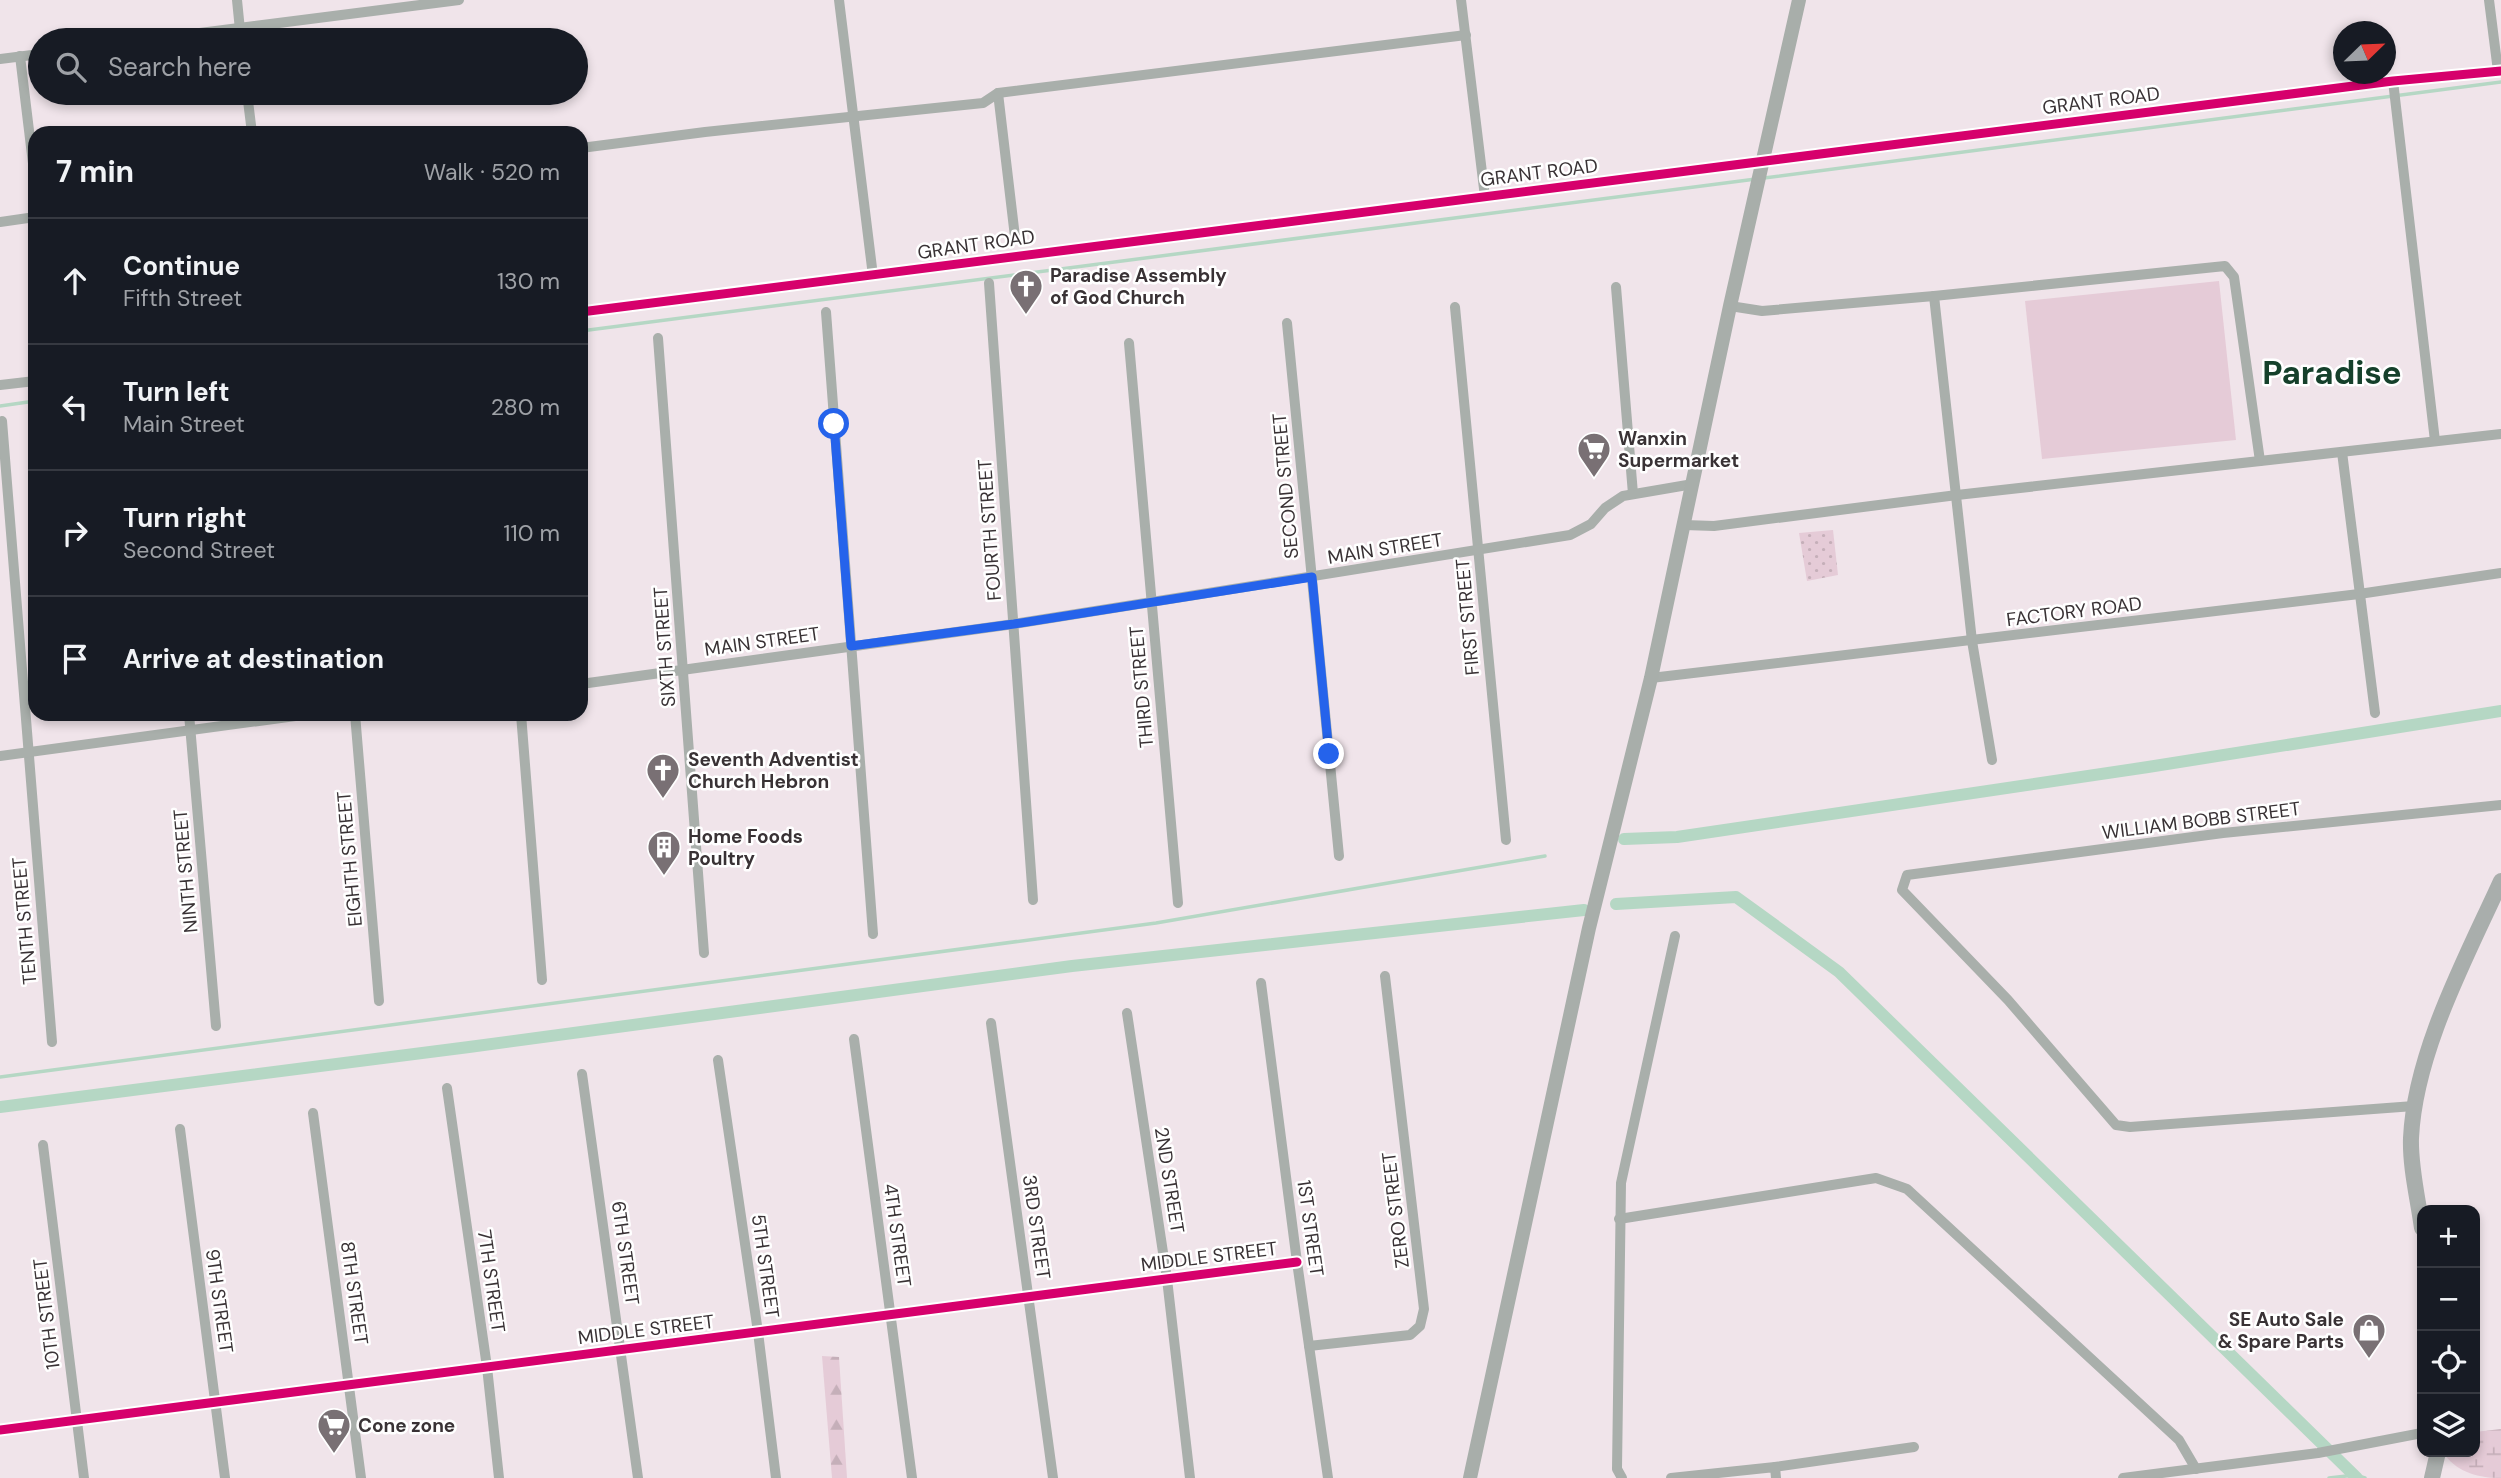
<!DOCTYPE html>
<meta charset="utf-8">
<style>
body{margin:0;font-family:"DM Sans",sans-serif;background:#20242c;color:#f1f3f6}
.controls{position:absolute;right:21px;bottom:21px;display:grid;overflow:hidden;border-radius:14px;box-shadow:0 4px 10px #0003}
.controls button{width:63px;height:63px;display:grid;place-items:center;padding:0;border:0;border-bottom:2px solid #363941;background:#171b24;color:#f1f3f6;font:35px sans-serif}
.compass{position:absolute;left:2333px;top:21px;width:63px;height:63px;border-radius:50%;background:#171b24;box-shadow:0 4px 10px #0003;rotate:67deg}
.stop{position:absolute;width:21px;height:21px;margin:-16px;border:5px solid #2563eb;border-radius:50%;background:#fff}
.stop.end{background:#2563eb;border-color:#fff;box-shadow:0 2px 7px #0008}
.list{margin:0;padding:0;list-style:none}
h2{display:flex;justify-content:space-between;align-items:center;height:91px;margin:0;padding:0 28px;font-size:30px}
h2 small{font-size:23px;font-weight:400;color:#9ea1a6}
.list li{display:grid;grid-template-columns:46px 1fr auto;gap:21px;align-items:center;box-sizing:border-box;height:126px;padding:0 28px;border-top:2px solid #363941}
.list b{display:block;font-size:26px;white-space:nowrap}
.list p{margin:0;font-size:23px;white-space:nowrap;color:#9ea1a6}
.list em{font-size:23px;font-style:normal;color:#9ea1a6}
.icon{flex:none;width:38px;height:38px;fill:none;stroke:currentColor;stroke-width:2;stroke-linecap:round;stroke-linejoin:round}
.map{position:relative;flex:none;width:2501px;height:1478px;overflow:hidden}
.search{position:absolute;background:#171b24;box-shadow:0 4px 10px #0003;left:28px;top:28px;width:560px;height:77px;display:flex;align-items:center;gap:18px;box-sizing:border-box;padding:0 24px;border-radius:38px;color:#9ea1a6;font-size:26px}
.panel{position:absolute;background:#171b24;box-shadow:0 4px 10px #0003;left:28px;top:126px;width:560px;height:595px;border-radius:21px}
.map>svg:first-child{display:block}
.grass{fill:url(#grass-dots)}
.forest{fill:url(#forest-firs)}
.wetland{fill:url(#wetland-marsh)}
.pitch{fill:#e5cbd7}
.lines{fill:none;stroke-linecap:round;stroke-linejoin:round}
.stream{stroke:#b5d7c4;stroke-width:3.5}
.canal{stroke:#b5d7c4;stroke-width:12}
.street{stroke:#a9afab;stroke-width:10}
.secondary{stroke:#a8aeaa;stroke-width:14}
.primary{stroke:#a9aeac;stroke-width:16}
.cycleway-casing{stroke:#fff;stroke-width:13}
.cycleway{stroke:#d6006c;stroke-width:9}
.route{stroke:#2563eb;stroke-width:9}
.labels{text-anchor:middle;stroke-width:5;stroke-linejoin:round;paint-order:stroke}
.street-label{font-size:19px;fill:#393235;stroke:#fff}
.poi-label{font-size:19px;font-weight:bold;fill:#393235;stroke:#fff;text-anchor:start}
.town-label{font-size:33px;font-weight:bold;fill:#15402b;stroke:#fff}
</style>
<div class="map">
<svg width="2501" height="1478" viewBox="0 0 2501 1478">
<defs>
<pattern id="grass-dots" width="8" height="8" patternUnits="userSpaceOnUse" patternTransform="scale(1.75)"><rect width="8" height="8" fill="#e5cbd7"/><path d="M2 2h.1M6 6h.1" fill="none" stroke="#c5afb9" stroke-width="1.8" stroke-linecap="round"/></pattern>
<pattern id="forest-firs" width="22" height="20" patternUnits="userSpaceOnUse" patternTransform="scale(1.75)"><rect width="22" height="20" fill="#e5cbd7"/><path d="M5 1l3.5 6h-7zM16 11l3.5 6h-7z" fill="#c5afb9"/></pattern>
<pattern id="wetland-marsh" width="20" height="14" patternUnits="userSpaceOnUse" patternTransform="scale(1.75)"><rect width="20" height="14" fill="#e5cbd7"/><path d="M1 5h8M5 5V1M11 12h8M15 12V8" fill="none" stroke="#c5afb9"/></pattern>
</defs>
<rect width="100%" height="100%" fill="#f0e4ea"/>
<path class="grass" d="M1833,530L1838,575L1807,581L1799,533Z"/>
<path class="forest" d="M822,1356L839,1357L847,1478H832Z"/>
<path class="wetland" d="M2501,1429V1478C2480,1478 2458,1473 2445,1455L2446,1452H2475V1432Z"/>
<path class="pitch" d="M2219,281L2236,440L2042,459L2025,301Z"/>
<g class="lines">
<g class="stream">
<path d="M1764,178L2501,82"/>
<path d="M581,331L1756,179"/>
<path d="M0,406L35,401"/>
<path d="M0,1077L1156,923L1545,856"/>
<path d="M2329,1478L2355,1475L2365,1478"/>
</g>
<g class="canal">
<path d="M1624,839L1677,837L2148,767L2501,711"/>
<path d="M1616,904L1736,897L1839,972L2357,1478"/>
<path d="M0,1107L469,1047L1072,966L1584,910"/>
</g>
<g class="street">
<path d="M237,0L241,40"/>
<path d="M839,0L873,276"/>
<path d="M1461,0L1485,197"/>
<path d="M2489,0L2498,71"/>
<path d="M145,40L459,0"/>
<path d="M20,56L35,180"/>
<path d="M0,59L40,54"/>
<path d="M2393,81L2435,441"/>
<path d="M247,93L252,133"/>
<path d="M998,93L1015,237"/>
<path d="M581,148L705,132L983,103L998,93L1466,35"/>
<path d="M0,222L35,217"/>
<path d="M989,283L1033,900"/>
<path d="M1616,287L1633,494"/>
<path d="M1934,296L1972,641L1992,760"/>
<path d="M1730,306L1762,311L1934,296L2225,266L2234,277L2260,461"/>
<path d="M1455,307L1506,840"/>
<path d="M581,312L2393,81L2501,71"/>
<path d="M826,312L873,934"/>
<path d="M1287,323L1339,856"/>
<path d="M658,338L704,953"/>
<path d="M1129,343L1178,903"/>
<path d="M0,385L35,381"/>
<path d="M2,421L52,1042"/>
<path d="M2342,452L2375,713"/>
<path d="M1684,525L1714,526L1957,495L2501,434"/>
<path d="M1651,678L2359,594L2501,573"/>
<path d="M581,684L1014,624L1570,535L1591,524L1605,508L1623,496L1693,484"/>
<path d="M189,714L216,1026"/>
<path d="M355,714L379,1001"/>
<path d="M521,714L542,980"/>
<path d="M0,756L310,714"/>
<path d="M1261,983L1297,1262L1328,1478"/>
<path d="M1127,1013L1167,1279L1190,1478"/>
<path d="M991,1023L1053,1478"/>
<path d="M854,1039L912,1478"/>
<path d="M718,1060L758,1332L776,1478"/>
<path d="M582,1074L638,1478"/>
<path d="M447,1088L487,1367L499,1478"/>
<path d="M2414,1106L2130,1127L2116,1125L2008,1000L1902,890L1907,875L2223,833L2501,805"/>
<path d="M313,1113L361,1478"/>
<path d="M180,1129L225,1478"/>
<path d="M43,1145L84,1478"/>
<path d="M1619,1219L1876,1178L1907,1189L2179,1440L2196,1469"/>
<path d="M1309,1346L1410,1335L1420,1326L1424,1309L1385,976"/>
<path d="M0,1430L1297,1262"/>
<path d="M1775,1467L1914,1447"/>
<path d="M1622,1478L1617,1469L1621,1183L1675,936"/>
<path d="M1671,1478L1775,1467L1776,1478"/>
<path d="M2123,1478L2318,1453L2422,1433"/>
</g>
<path class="secondary" d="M1470,1478L1589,928L1651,678L1730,306L1799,0"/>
<g class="primary">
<path d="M2422,1228C2418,1199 2410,1167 2411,1138C2415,1052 2466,958 2501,881"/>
<path d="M2432,1478L2438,1452"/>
</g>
<defs>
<g id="cycleway">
<path d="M581,312L2393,81L2501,71"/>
<path d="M0,1430L1297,1262"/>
</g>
</defs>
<use href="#cycleway" class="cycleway-casing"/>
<use href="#cycleway" class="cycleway"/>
</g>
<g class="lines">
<path class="route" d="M834,424L851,646L1014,624L1312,577L1329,754"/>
</g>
<defs>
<symbol id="church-pin" viewBox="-11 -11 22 30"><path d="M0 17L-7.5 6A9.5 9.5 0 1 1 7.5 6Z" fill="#797074" stroke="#fff"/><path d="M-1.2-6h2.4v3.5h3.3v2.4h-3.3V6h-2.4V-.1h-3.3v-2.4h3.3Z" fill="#fff"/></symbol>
<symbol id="supermarket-pin" viewBox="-11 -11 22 30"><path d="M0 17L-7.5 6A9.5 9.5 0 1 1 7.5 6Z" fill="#797074" stroke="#fff"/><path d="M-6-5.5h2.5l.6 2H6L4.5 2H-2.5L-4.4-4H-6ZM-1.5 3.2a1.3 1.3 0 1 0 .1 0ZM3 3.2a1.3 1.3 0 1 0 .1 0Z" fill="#fff"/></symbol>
<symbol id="building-pin" viewBox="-11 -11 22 30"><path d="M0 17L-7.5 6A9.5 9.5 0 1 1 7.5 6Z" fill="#797074" stroke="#fff"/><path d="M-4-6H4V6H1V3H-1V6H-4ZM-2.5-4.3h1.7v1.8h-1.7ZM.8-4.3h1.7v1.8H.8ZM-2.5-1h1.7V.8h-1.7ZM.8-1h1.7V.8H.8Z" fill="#fff"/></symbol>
<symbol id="shop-pin" viewBox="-11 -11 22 30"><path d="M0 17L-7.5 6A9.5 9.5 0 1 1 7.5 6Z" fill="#797074" stroke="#fff"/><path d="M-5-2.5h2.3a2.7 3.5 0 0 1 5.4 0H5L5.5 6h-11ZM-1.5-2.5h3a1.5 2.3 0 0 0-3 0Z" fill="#fff"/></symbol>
</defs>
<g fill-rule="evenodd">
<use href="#church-pin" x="1007" y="267" width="38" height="52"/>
<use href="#supermarket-pin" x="1575" y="430" width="38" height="52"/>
<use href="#church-pin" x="644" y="751" width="38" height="52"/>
<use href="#building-pin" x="645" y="828" width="38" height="52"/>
<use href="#shop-pin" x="2350" y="1311" width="38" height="52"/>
<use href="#supermarket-pin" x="315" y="1406" width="38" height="52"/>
</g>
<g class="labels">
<g class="street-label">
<text transform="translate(2101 100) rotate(-7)" y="7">GRANT ROAD</text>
<text transform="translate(1539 172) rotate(-7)" y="7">GRANT ROAD</text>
<text transform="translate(976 244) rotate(-8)" y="7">GRANT ROAD</text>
<text transform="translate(1285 486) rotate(-95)" y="7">SECOND STREET</text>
<text transform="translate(989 530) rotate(-94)" y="7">FOURTH STREET</text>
<text transform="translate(1385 548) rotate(-9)" y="7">MAIN STREET</text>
<text transform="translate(2074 611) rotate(-7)" y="7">FACTORY ROAD</text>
<text transform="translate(1467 617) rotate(-95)" y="7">FIRST STREET</text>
<text transform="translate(762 641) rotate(-8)" y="7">MAIN STREET</text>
<text transform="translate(664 647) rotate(-94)" y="7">SIXTH STREET</text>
<text transform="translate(1141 687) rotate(-95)" y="7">THIRD STREET</text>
<text transform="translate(2201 820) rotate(-7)" y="7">WILLIAM BOBB STREET</text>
<text transform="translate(349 859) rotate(-95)" y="7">EIGHTH STREET</text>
<text transform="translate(185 871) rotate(-95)" y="7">NINTH STREET</text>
<text transform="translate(24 921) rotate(-95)" y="7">TENTH STREET</text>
<text transform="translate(1170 1180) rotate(81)" y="7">2ND STREET</text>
<text transform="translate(1395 1210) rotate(-97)" y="7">ZERO STREET</text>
<text transform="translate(1037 1227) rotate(82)" y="7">3RD STREET</text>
<text transform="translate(1311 1228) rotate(82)" y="7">1ST STREET</text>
<text transform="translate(898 1235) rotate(82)" y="7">4TH STREET</text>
<text transform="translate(626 1253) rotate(82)" y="7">6TH STREET</text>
<text transform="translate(1209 1256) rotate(-7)" y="7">MIDDLE STREET</text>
<text transform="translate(766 1266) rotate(82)" y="7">5TH STREET</text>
<text transform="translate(492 1281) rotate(82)" y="7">7TH STREET</text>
<text transform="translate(355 1293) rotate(82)" y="7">8TH STREET</text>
<text transform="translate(220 1301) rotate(82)" y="7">9TH STREET</text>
<text transform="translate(46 1314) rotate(-97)" y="7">10TH STREET</text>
<text transform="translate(646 1329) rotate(-7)" y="7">MIDDLE STREET</text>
</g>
<g class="poi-label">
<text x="1050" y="282">Paradise Assembly<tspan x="1050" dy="22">of God Church</tspan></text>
<text x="1618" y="445">Wanxin<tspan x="1618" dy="22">Supermarket</tspan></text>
<text x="688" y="766">Seventh Adventist<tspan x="688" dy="22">Church Hebron</tspan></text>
<text x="688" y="843">Home Foods<tspan x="688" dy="22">Poultry</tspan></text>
<text x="2344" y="1326" text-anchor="end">SE Auto Sale<tspan x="2344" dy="22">&amp; Spare Parts</tspan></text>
<text x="358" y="1432">Cone zone</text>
</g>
<g class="town-label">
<text x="2332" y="384">Paradise</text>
</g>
</g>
</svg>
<div class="controls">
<button>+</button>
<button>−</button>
<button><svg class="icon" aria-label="locate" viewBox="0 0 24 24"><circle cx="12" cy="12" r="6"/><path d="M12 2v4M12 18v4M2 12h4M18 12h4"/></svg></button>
<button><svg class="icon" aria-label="layers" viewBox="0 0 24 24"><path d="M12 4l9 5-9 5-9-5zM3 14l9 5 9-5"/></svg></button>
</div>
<svg class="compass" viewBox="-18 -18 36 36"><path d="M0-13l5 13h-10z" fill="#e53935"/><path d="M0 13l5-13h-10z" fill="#9ea1a6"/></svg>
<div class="stop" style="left:834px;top:424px"></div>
<div class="stop end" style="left:1329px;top:754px"></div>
<div class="search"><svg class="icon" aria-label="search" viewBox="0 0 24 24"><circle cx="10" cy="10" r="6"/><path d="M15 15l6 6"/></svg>Search here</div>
<section class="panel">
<h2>7 min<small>Walk · 520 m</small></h2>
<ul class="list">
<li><svg class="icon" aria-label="ahead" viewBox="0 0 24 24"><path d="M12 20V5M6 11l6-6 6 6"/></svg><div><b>Continue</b><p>Fifth Street</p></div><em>130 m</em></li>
<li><svg class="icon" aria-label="left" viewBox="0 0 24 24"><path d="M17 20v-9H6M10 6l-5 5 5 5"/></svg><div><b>Turn left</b><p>Main Street</p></div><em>280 m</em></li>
<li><svg class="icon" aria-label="right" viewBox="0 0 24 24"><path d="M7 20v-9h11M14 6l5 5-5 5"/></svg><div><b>Turn right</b><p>Second Street</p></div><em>110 m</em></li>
<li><svg class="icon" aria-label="arrive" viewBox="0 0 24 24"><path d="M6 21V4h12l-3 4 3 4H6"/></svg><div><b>Arrive at destination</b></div></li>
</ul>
</section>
</div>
